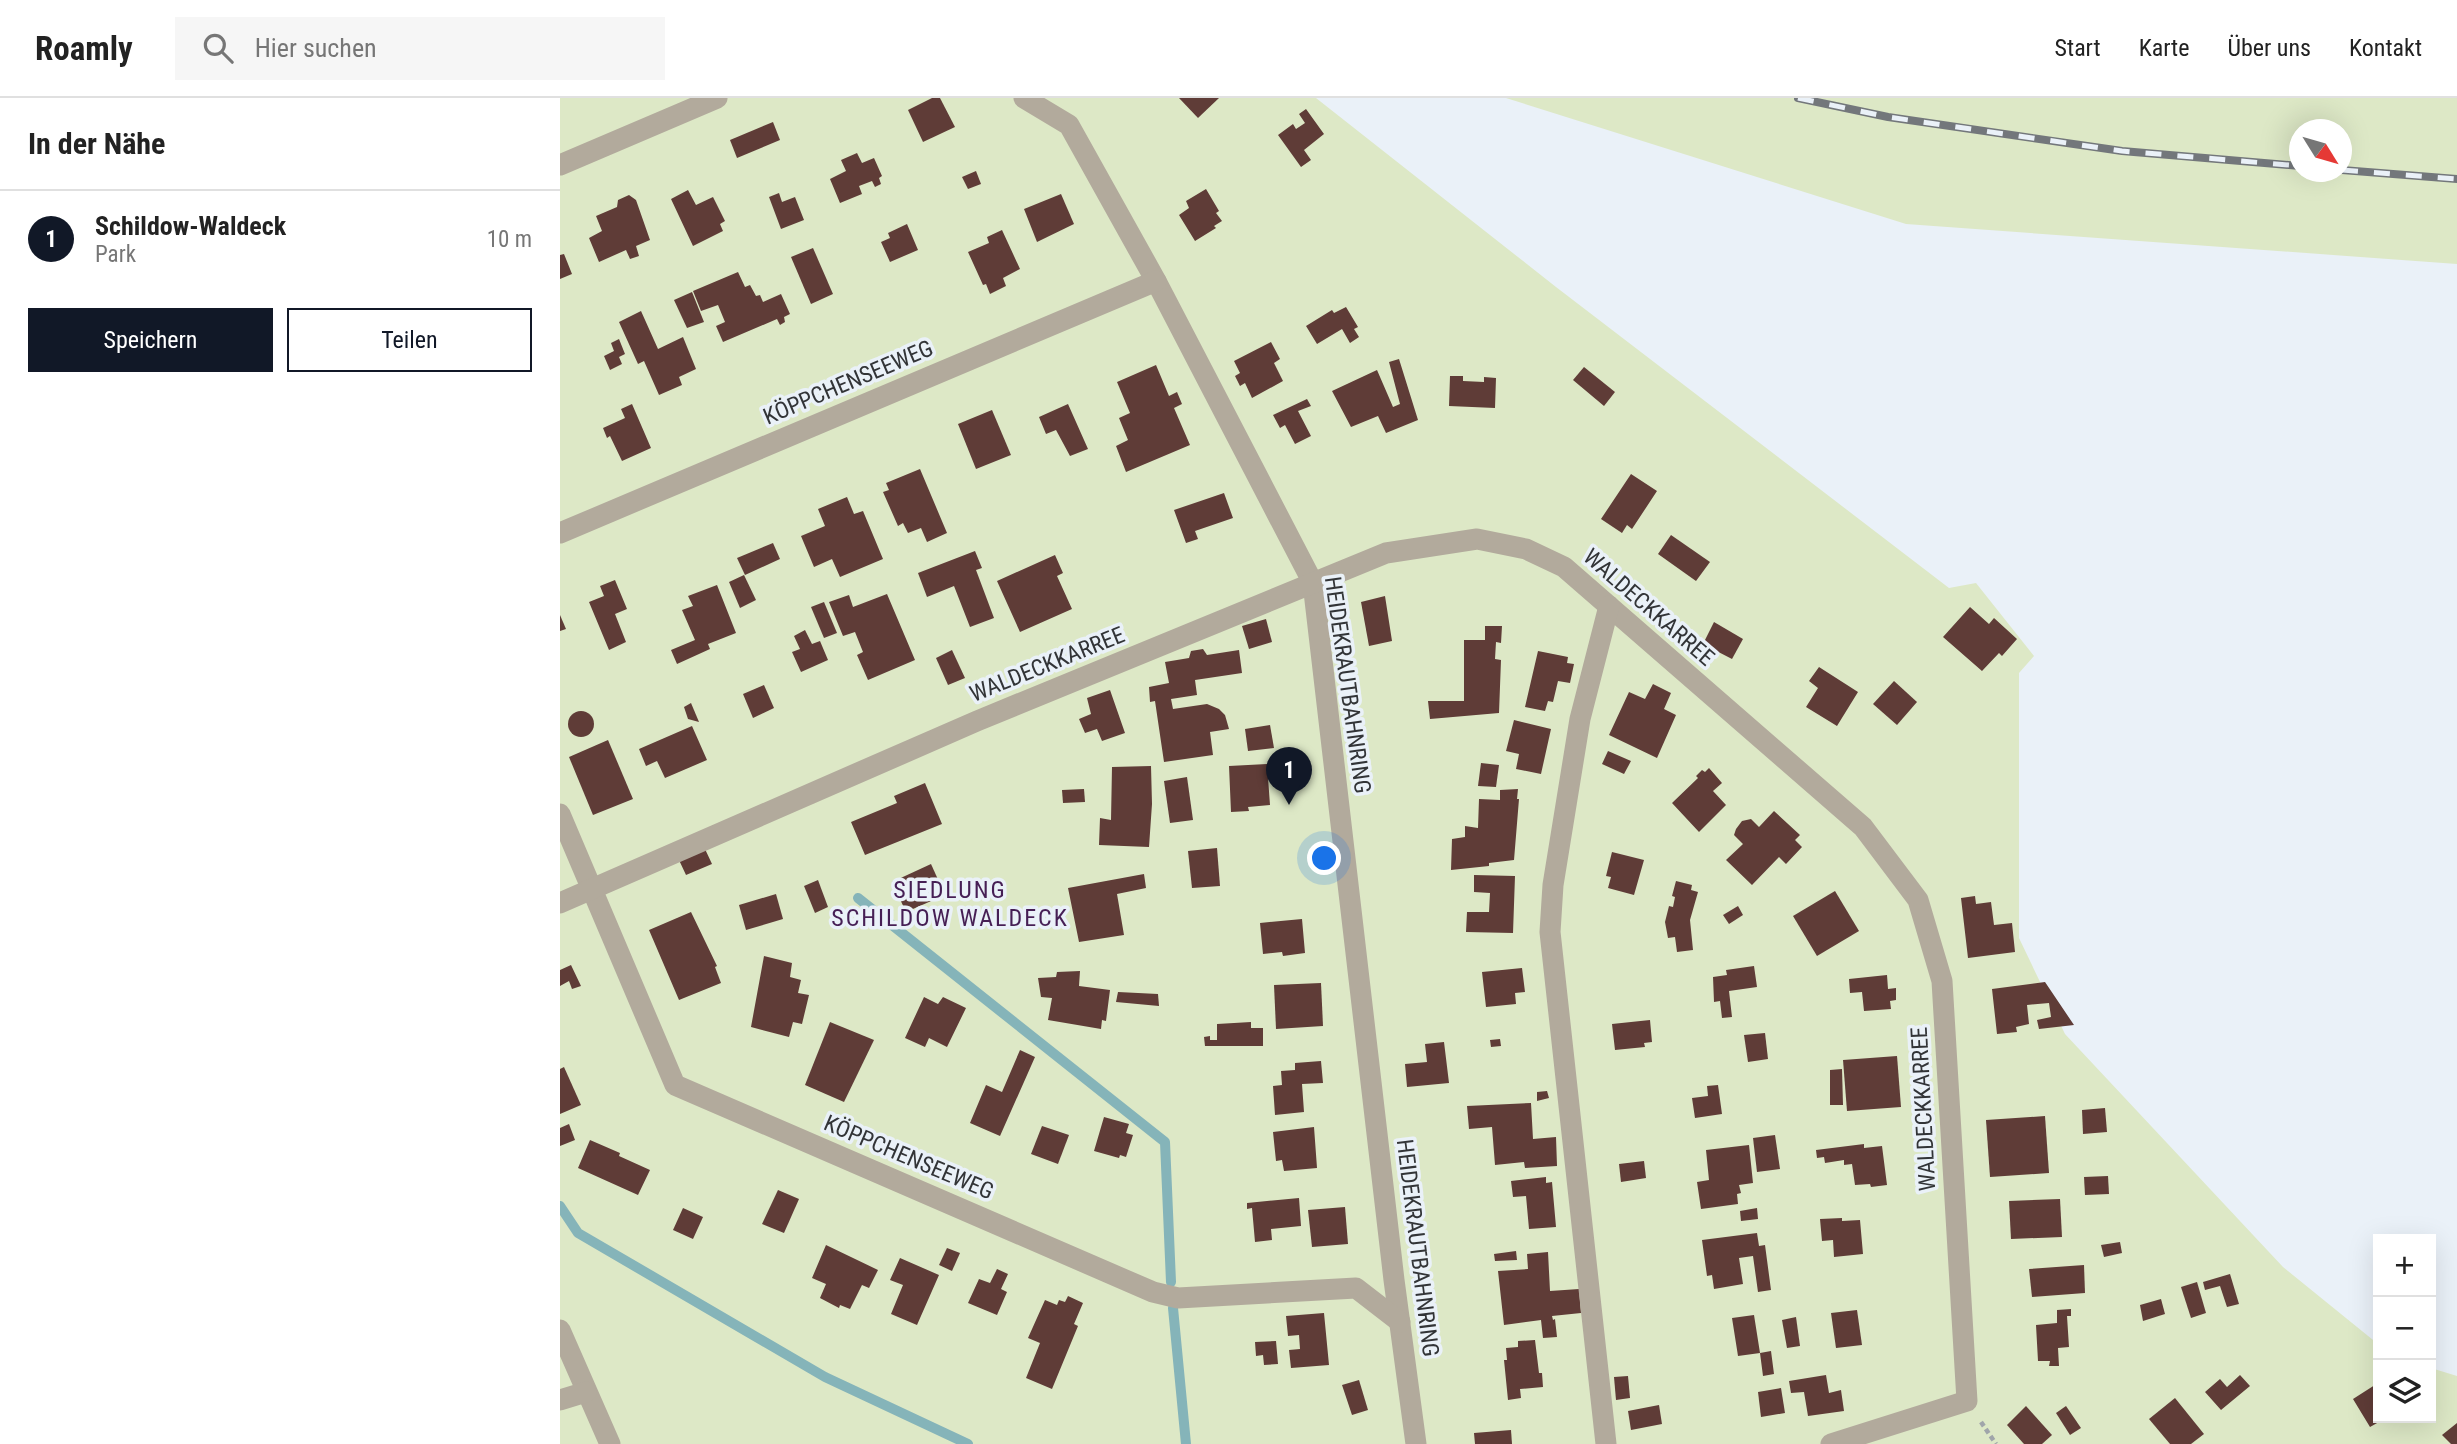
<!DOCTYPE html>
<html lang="de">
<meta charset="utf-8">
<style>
body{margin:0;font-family:"Roboto Condensed",sans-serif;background:#f6f6f6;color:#222}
.controls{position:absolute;right:21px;bottom:21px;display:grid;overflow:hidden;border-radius:0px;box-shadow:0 7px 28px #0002}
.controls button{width:63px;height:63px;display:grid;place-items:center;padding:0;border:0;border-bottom:2px solid #e0e0e0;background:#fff;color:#222;font:35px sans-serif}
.compass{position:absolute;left:1729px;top:21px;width:63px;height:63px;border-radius:50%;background:#fff;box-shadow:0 7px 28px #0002;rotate:127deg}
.you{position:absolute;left:765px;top:761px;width:24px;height:24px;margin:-18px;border:5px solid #fff;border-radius:50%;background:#1a73e8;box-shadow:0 0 0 10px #1a73e833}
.badge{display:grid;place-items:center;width:46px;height:46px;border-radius:50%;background:#111827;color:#fff;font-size:23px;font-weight:700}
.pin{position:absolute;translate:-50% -58px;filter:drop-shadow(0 2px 4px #0008)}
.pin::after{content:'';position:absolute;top:37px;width:24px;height:21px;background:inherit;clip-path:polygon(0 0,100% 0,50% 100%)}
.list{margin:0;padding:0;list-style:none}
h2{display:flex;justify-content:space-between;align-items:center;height:91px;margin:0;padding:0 28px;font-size:30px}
h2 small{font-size:23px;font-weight:400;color:#767676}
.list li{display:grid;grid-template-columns:46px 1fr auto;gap:21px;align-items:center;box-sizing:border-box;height:98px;padding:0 28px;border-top:2px solid #e0e0e0}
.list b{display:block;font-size:26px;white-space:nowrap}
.list p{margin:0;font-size:23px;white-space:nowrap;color:#767676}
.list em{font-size:23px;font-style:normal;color:#767676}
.actions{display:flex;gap:14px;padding:21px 28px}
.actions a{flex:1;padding:16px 0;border:2px solid #111827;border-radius:0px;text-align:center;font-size:24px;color:#111827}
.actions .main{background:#111827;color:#fff}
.icon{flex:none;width:38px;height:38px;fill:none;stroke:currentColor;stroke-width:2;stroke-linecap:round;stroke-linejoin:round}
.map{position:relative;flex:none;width:1897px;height:1346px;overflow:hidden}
header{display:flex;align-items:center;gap:42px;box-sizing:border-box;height:98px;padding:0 35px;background:#fff;border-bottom:2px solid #e0e0e0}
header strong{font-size:33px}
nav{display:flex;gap:38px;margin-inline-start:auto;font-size:24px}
.search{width:490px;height:63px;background:#f6f6f6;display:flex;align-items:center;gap:18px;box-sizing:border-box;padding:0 24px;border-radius:0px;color:#767676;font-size:26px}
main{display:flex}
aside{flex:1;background:#fff}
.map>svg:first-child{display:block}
.green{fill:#dde8c6;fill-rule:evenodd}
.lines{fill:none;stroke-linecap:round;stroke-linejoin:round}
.stream{stroke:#85b4b9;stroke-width:10}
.building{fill:#5f3c37}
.path{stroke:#a0a5aa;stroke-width:4.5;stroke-dasharray:5 3.5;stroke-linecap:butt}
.minor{stroke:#b2aa9c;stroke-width:21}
.rail-casing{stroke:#73777b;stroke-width:8}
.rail{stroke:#eaf1f8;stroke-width:5;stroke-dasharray:16;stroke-linecap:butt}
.labels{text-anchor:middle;stroke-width:7;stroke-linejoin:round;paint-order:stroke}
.street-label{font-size:23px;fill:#323437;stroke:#eaf1f8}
.neighbourhood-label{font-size:24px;letter-spacing:2px;fill:#461f55;stroke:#eaf1f8}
</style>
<header>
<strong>Roamly</strong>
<div class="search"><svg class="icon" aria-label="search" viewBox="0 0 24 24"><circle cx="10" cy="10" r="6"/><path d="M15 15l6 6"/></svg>Hier suchen</div>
<nav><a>Start</a><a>Karte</a><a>Über uns</a><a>Kontakt</a></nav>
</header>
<main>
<aside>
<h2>In der Nähe<small></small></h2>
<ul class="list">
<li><span class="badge">1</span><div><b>Schildow-Waldeck</b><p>Park</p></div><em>10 m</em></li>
</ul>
<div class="actions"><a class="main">Speichern</a><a>Teilen</a></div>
</aside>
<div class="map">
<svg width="1897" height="1346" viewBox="0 0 1897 1346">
<rect width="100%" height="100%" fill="#eaf1f8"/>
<g class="green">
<path d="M0,0H756L996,189L1389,490L1416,485L1474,558L1459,575V840L1505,936L1723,1169L1818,1246V1320H1871V1270L1897,1278V1346H0Z"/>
<path d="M946,0H1897V166L1346,126ZM1740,32H1782V74H1740Z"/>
</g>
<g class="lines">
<g class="stream">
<path d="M298,800L605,1044L611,1184"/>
<path d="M0,1108L18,1135L265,1279L408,1346"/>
<path d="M613,1210L626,1346"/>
</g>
</g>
<g class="building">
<path d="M372,0H380L395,29L363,44L348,12Z"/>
<path d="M619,0H659L638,20Z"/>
<path d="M746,11L764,36L744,52L751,62L741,69L718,37L733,26L736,31L745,25L739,16Z"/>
<path d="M213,24L220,42L177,60L170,42Z"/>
<path d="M297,55L302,65L314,60L322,78L319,80L321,86L315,89L312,83L299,88L302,96L280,105L270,81L286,73L281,62Z"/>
<path d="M416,73L421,86L408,91L402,79Z"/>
<path d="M646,91L659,113L656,115L662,123L654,128L656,130L635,143L619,117L629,110L626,103Z"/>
<path d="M128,92L136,107L153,99L165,123L160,126L163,133L133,148L111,101Z"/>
<path d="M219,95L222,104L235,99L244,122L221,131L209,99Z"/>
<path d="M501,96L514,126L477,144L464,111Z"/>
<path d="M69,97L76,102L90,142L76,148L79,158L70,161L66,152L39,164L29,140L42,133L36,118L57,109L58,102Z"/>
<path d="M347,126L358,152L330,164L321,144L330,140L328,135Z"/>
<path d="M442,132L460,171L443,180L446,188L430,196L426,186L423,187L408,154L429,145L427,139Z"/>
<path d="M253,150L273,196L251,206L231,159Z"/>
<path d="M4,156L12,176L0,181V157Z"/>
<path d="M178,174L185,189L190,187L196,198L200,197L203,204L221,196L230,216L224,219L225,224L220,227L217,221L163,244L156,228L165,224L158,207L141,213L133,193Z"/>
<path d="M132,194L144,224L127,230L114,202Z"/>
<path d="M786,209L798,229L794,231L799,239L790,245L782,231L757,246L746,228L772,212L774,215Z"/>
<path d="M81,213L98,251L123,239L136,271L119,279L122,287L99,297L84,263L78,266L59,224Z"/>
<path d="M59,241L65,256L59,259L62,266L50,272L44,258L54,253L51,245Z"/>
<path d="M711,244L720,261L714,265L723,283L692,300L685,285L680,288L675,278L680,275L674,263Z"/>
<path d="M839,261L858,322L826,335L818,318L791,329L772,293L817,272L833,309L840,306L829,264Z"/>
<path d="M596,267L609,298L617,294L622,306L614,310L630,347L566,374L556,348L568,342L559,320L570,315L557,284Z"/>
<path d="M1024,269L1055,294L1044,308L1013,282Z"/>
<path d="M890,278H903V283L924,284V279L936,280L935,310L889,308Z"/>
<path d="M747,301L751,308L738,313L751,338L735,346L725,327L720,330L713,317Z"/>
<path d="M72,306L91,350L62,363L50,338L47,340L43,330L65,320L61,311Z"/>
<path d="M508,306L528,351L510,358L496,332L486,336L479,319Z"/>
<path d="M432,312L451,357L416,371L398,326Z"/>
<path d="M360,371L387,435L367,444L361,430L348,435L343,425L338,428L323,394L329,392L326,385Z"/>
<path d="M1071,376L1097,393L1072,431L1067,427L1062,435L1041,421Z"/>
<path d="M664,395L673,420L635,433L638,441L626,445L614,412Z"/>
<path d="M287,399L294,416L303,413L323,461L280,479L272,461L254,469L241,438L265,428L258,411Z"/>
<path d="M1111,437L1150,464L1136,483L1098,456Z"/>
<path d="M213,445L220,461L185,477L177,460Z"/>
<path d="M415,453L422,470L416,472L434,520L410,529L394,488L367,499L358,475Z"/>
<path d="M495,457L503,475L497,478L512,511L460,534L437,483Z"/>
<path d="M184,477L196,502L180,510L169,484Z"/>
<path d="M55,482L67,511L55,516L66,544L49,552L29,504L44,498L40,488Z"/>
<path d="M157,487L176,535L148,546L150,551L117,566L111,552L135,542L122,512L133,508L128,498Z"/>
<path d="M327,496L355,562L308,582L297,557L303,554L295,534L283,538L269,504L289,497L293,509Z"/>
<path d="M825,498L832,543L809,548L801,504Z"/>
<path d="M264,504L277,535L264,540L251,509Z"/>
<path d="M1410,509L1429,526L1434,520L1457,541L1442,558L1439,555L1422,573L1383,539Z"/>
<path d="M0,517L6,531L0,533Z"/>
<path d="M706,521L712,544L689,551L682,528Z"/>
<path d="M1154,524L1183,541L1172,561L1143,546Z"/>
<path d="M925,528H942L941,545L936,544L935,561L941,562L939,615L870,621L868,603H904V542H925Z"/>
<path d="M245,532L252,546L260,543L268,562L241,574L232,554L240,551L234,538Z"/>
<path d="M643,551L647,557L679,552L682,575L635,582L637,597L611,601L613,611L647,606L659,611L665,617L669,631L650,634L653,657L604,664L595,603L590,604L589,589L609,585L605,564L629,560L631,553Z"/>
<path d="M392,552L405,580L388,587L376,560Z"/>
<path d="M978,553L1008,559L1007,565L1014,566L1010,585L998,583L993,604L988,603L985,613L965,609Z"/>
<path d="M1259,569L1298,594L1277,628L1246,609L1258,590L1249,583Z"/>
<path d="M1334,583L1357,604L1337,627L1313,606Z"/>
<path d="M1093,586L1111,595L1104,611L1116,617L1097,660L1049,637L1069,594L1085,601Z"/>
<path d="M204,587L214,610L193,620L183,596Z"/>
<path d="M550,592L565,635L542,643L537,631L525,635L519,621L531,616L527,600Z"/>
<path d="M131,605L139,624L128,621L124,609Z"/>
<circle cx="21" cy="626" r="13"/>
<path d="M954,622L991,631L981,676L956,671L959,656L946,653Z"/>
<path d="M710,627L714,650L688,653L685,631Z"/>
<path d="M132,628L147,662L105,680L97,663L86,668L79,651Z"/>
<path d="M48,642L73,701L33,717L9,659Z"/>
<path d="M1048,653L1071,663L1064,676L1042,666Z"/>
<path d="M921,665L939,667L936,689L918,688Z"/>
<path d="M707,666L710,707L688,709L689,713L671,714L669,668Z"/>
<path d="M591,668L592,706L589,749L539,747L540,720L551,722L552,669Z"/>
<path d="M1149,670L1162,685L1153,693L1166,707L1139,734L1112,705L1138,680L1136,678L1142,672L1145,674Z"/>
<path d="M627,679L633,722L610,725L604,683Z"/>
<path d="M365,685L382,726L305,757L291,724L337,705L334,698Z"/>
<path d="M524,691L525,704L503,705L502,692Z"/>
<path d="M958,691L957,701H959L954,762L929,765V768L891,772L892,741L905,739V728L918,730L919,701L940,702V692Z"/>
<path d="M1214,713L1240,737L1235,742L1242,749L1226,766L1219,759L1192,787L1166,762L1183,746L1174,737L1176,731L1182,723L1191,721L1199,729Z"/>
<path d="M657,750L660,788L632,790L628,753Z"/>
<path d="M145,751L152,766L126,777L119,762Z"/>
<path d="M1052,754L1084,762L1074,797L1048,790L1051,779L1046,778Z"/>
<path d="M371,766L385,797L346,814L332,784Z"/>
<path d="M584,776L586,790L557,796L564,837L519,844L508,790Z"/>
<path d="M914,777L955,778L953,835L906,834L907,814H929L930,795L914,794Z"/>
<path d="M258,782L268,809L255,815L244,788Z"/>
<path d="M1116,783L1132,787L1131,792L1138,794L1130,822L1133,852L1117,854L1115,839L1108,840L1105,824L1109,808L1113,809L1115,799L1112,798Z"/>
<path d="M1275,793L1299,833L1257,858L1233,818Z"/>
<path d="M216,796L223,821L186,832L179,807Z"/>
<path d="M1415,798L1416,806L1431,804L1434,827L1452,825L1455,854L1408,860L1401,800Z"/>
<path d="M1178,808L1183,817L1169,826L1163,817Z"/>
<path d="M131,814L157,868L155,869L161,885L119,902L89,832Z"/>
<path d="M742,821L745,855L723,858L722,854L703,856L700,825Z"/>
<path d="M204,858L232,865L230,879L241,882L238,895L249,897L242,926L233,924L229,939L191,929Z"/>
<path d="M11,867L21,888L12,891L9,883L0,888V872Z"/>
<path d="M1194,868L1197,889L1169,893L1172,919L1162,920L1160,903L1154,904L1153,879L1167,877L1166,872Z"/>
<path d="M962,870L965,894L955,895L956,906L926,909L922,874Z"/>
<path d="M520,873L519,888L550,892L546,923L542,922L541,931L488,922L492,900L481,899L478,880L496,879L497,874Z"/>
<path d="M1327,877L1328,891L1336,890V902L1330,903L1331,911L1304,913L1302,894L1290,895L1289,881Z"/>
<path d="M1485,884L1514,927L1479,931L1477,922L1491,919L1489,905L1467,907L1469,926L1456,929L1457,934L1437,936L1432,891Z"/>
<path d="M761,885L763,928L716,931L714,887Z"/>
<path d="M558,894L598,896L599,908L556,904Z"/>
<path d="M364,899L378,906L383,899L406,910L387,949L369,940L365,949L345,940Z"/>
<path d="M1090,922L1092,944L1084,945L1085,949L1055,952L1052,926Z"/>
<path d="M270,924L314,942L284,1004L245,987Z"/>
<path d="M691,924V930H703V948H645L644,939L650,938V942H657V926Z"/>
<path d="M1205,935L1208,961L1188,964L1184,937Z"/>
<path d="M940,941L941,948L931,949L930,942Z"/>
<path d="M884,944L889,985L847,989L845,966L867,964L865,946Z"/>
<path d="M460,952L475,959L440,1038L410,1025L426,987L442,994Z"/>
<path d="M1337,958L1341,1009L1287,1013L1283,962Z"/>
<path d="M761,963L763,985L742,986L744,1014L715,1017L713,988L722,987L721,973L735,972V965Z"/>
<path d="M4,969L21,1007L0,1016V971Z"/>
<path d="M1282,971L1283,1007H1270V972Z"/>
<path d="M1158,987L1162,1016L1135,1020L1132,1000L1148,998L1147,988Z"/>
<path d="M987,993L989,1000L977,1003V994Z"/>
<path d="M971,1005L973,1041L996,1039L997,1068L965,1070L964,1064L935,1067L932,1029L909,1031L907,1008Z"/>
<path d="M1545,1010L1547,1034L1523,1036L1522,1012Z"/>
<path d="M1485,1018L1489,1075L1430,1079L1426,1022Z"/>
<path d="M544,1019L569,1026L566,1035L573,1037L566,1059L560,1057L559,1060L534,1053Z"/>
<path d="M9,1026L15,1042L0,1048V1030Z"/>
<path d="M482,1028L509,1037L498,1066L471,1056Z"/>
<path d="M754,1029L757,1070L724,1073L722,1062L716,1063L713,1034Z"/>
<path d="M1215,1037L1220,1071L1197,1074L1193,1040Z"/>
<path d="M30,1042L60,1055L59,1058L90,1072L78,1097L18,1070Z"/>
<path d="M1304,1046V1050L1322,1048L1327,1087L1311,1089L1310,1086L1295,1087L1292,1066L1284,1067V1062L1265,1065L1264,1059L1257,1060L1256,1052Z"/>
<path d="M1189,1047L1193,1085L1179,1087L1181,1095L1177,1096L1178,1106L1141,1111L1137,1084L1149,1082L1146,1052Z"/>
<path d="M1084,1063L1086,1080L1061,1084L1059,1066Z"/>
<path d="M1548,1078L1549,1096L1525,1097L1524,1079Z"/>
<path d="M986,1079V1085L992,1084L996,1129L969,1131L966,1098L953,1099L951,1083Z"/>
<path d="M218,1092L239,1101L224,1135L202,1126Z"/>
<path d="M739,1100L741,1128L711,1131L712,1142L695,1144L692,1110L687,1111V1105Z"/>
<path d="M1500,1101L1502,1139L1451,1141L1449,1103Z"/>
<path d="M785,1109L788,1146L752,1149L748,1112Z"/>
<path d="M123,1110L143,1119L133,1141L113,1132Z"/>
<path d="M1197,1110L1198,1121L1181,1123L1180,1113Z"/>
<path d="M1282,1120V1123L1300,1122L1303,1156L1274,1159L1273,1142L1262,1143L1260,1121Z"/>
<path d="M1197,1135L1199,1148L1205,1147L1211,1192L1198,1194L1193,1158L1179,1160L1183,1186L1154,1191L1152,1177L1147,1178L1142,1142Z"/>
<path d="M1560,1144L1562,1155L1544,1159L1541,1147Z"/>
<path d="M266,1147L318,1172L309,1190L302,1187L290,1211L280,1207L279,1210L260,1200L266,1186L252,1180Z"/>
<path d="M387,1150L400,1155L392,1173L379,1167Z"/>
<path d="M956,1153L957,1162L935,1163L934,1156Z"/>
<path d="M988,1154L990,1193L1019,1191L1021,1215L992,1218L993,1222L995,1221L997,1239L983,1240L981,1222L944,1227L938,1173L968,1171L967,1156Z"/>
<path d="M340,1160L379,1177L357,1227L331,1216L343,1187L330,1182Z"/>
<path d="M1524,1167L1525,1195L1472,1199L1469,1171Z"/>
<path d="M437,1171L448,1176L441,1191L447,1194L437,1217L408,1205L419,1181L430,1185Z"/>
<path d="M1670,1176L1679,1206L1667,1209L1660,1188L1645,1192L1643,1184Z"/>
<path d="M1637,1184L1646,1215L1631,1220L1621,1189Z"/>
<path d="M508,1198L523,1205L514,1226L518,1228L492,1291L466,1280L480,1245L468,1240L485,1202L497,1207L499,1202L505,1204Z"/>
<path d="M1601,1201L1605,1216L1583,1223L1580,1207Z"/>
<path d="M1511,1211V1218H1507L1509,1249L1498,1250L1499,1268H1489L1490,1263H1478L1476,1227L1497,1225V1212Z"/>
<path d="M1297,1212L1302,1247L1276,1250L1271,1215Z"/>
<path d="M764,1215L769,1267L731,1270L729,1252L740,1251L739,1237L728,1238L726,1218Z"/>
<path d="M1194,1217L1200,1255L1211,1253L1214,1276L1203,1278L1200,1255L1178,1258L1172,1220Z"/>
<path d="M1236,1219L1240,1248L1227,1250L1222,1222Z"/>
<path d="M975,1242L979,1275H982L983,1289L960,1291L961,1300L948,1302L944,1262H947L946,1250L958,1249V1243Z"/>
<path d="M716,1243L718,1266L704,1267L703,1257L696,1258L695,1244Z"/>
<path d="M1266,1277L1269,1295L1281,1292L1284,1313L1248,1318L1244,1294L1231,1295L1229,1283Z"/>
<path d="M1680,1277L1690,1288L1661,1312L1645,1294L1660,1281L1667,1289Z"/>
<path d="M1068,1278L1070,1300L1056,1302L1054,1279Z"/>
<path d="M799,1282L808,1312L792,1317L782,1287Z"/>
<path d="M1818,1285V1320H1826L1810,1329L1793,1301Z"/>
<path d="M1221,1290L1225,1315L1201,1319L1198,1294Z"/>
<path d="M1615,1300L1644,1336L1631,1346H1610L1589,1321Z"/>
<path d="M1099,1307L1102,1326L1071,1332L1068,1313Z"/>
<path d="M1466,1308L1492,1337L1482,1346H1464L1447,1327Z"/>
<path d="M1506,1308L1521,1330L1510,1337L1496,1315Z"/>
<path d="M1897,1325V1346H1891L1882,1337Z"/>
<path d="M951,1332L952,1346H915L914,1335Z"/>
</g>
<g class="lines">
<path class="path" d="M1421,1324L1436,1346"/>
<g class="minor">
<path d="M464,0L509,27L596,183L753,485L834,1182L856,1346"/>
<path d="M0,67L157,0"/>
<path d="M0,435L596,183"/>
<path d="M0,716L115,987L593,1194L618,1200L796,1190L840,1224"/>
<path d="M0,805L417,623L826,455L917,441L966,451L1004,469L1303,729L1358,802L1382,883L1407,1303L1271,1346"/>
<path d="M0,1232L50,1346"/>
<path d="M0,1302L26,1294"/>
<path d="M1046,1346L990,834L993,787L1020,621L1049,508"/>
</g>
<defs>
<g id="rail">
<path d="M1238,0L1328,19L1562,53L1740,68"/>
<path d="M1782,72L1897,81"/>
</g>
</defs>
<use href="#rail" class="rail-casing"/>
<use href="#rail" class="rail"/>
</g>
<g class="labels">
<g class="street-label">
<text transform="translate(288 284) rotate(-23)" y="8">KÖPPCHENSEEWEG</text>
<text transform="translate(1089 509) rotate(41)" y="8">WALDECKKARREE</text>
<text transform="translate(487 566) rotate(-22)" y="8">WALDECKKARREE</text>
<text transform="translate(788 587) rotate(82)" y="8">HEIDEKRAUTBAHNRING</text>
<text transform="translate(1363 1011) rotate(-93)" y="8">WALDECKKARREE</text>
<text transform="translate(349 1059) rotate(23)" y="8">KÖPPCHENSEEWEG</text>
<text transform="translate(858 1150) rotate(83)" y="8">HEIDEKRAUTBAHNRING</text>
</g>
<g class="neighbourhood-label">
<text x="390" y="800">SIEDLUNG<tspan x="390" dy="28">SCHILDOW WALDECK</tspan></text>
</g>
</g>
</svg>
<div class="controls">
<button>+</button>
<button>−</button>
<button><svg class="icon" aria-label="layers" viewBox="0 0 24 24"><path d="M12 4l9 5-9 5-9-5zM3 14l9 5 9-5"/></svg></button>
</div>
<svg class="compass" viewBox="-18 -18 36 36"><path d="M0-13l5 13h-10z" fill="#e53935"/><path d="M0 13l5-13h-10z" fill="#767676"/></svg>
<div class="you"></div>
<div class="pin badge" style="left:729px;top:707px">1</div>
</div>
</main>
